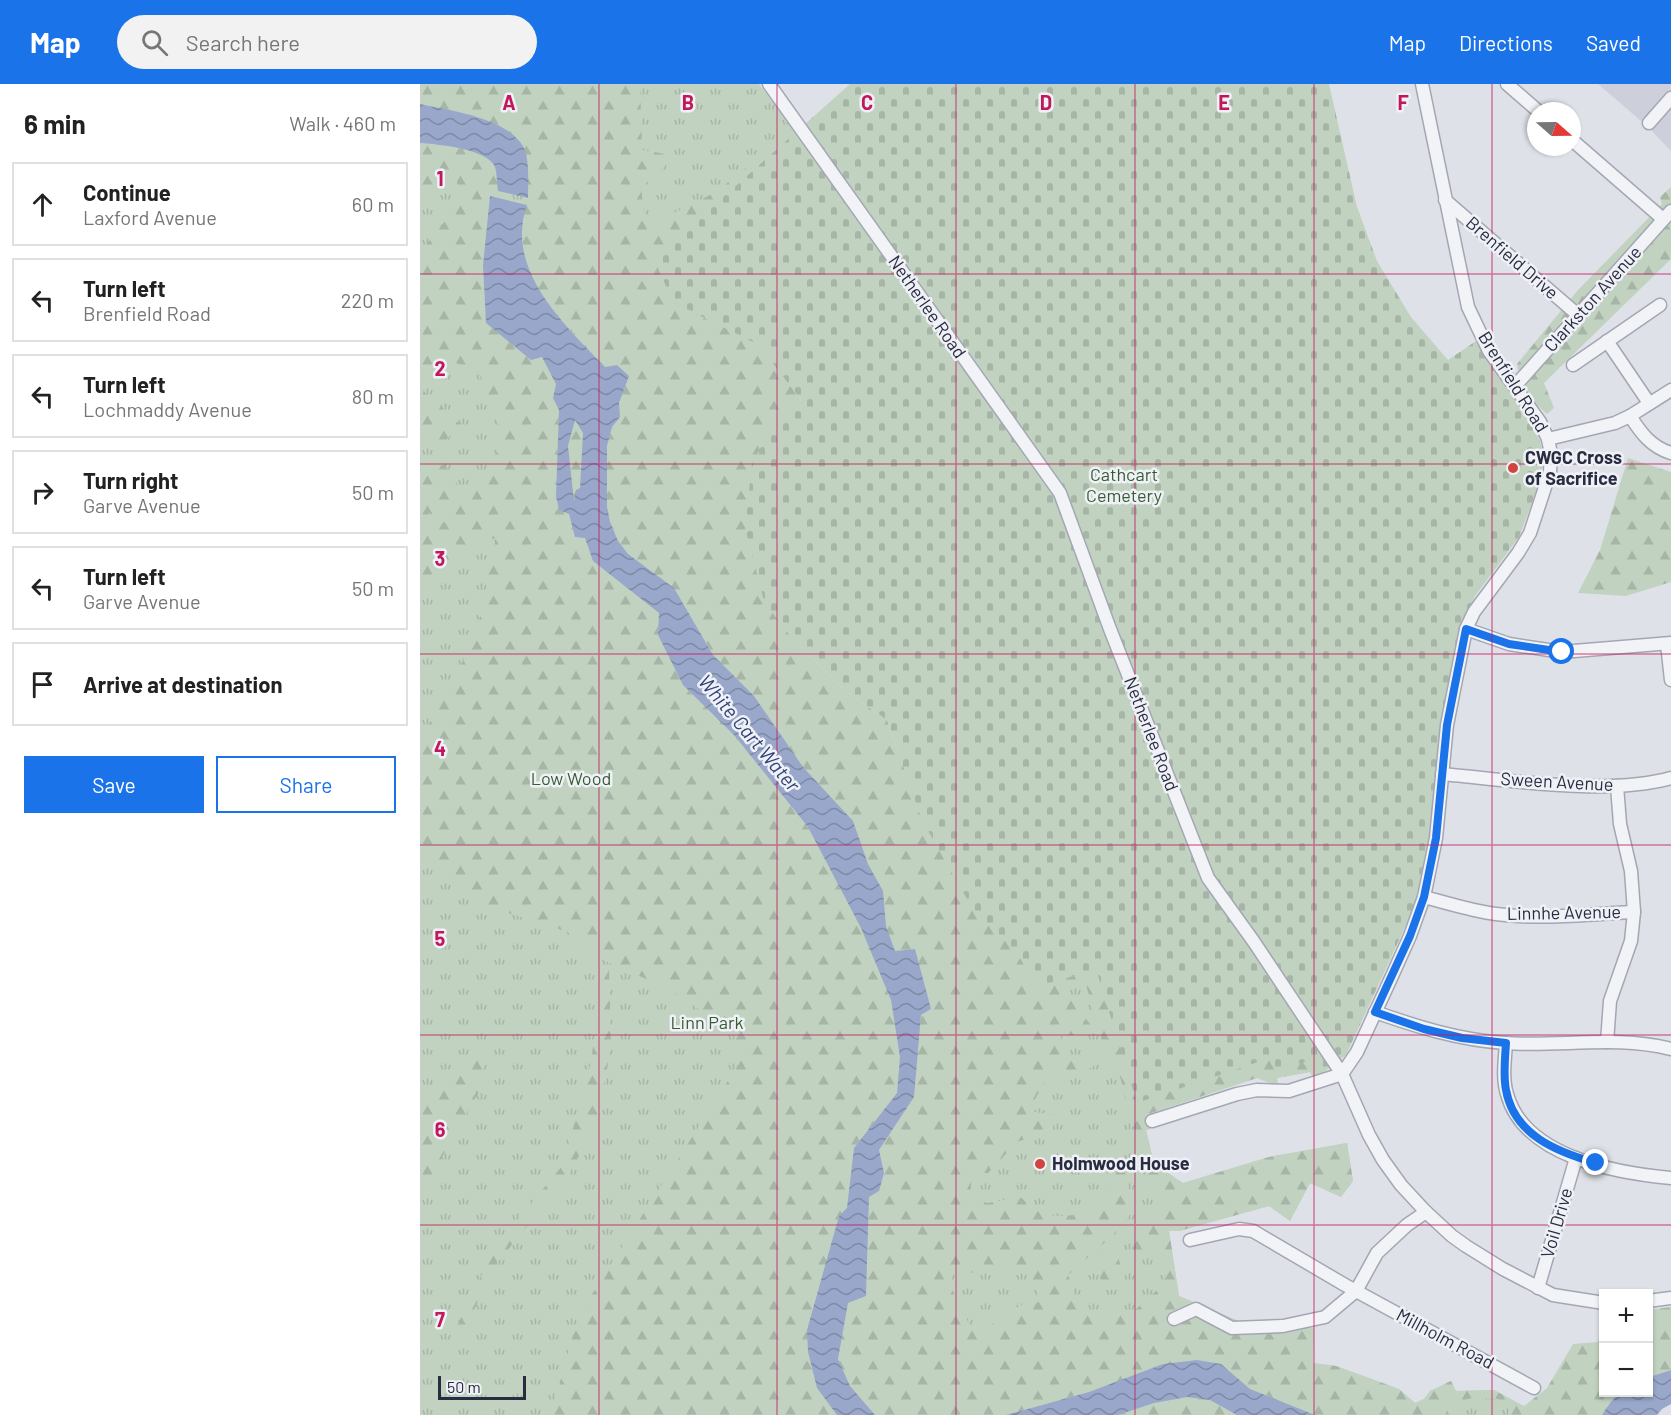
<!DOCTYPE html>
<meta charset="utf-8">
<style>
body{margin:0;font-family:Barlow,sans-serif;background:#f2f2f2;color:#222}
.controls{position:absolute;right:18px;bottom:18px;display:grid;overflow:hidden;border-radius:0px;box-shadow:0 2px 4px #0004}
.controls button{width:54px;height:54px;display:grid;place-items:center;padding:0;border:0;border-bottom:2px solid #e0e0e0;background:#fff;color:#222;font:30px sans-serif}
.compass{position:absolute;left:1107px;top:18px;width:54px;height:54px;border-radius:50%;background:#fff;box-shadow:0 2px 4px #0004;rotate:110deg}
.scale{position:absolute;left:18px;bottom:15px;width:88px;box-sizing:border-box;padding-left:6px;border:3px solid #282c41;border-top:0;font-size:16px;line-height:21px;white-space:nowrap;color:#282c41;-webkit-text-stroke:4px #eff1f6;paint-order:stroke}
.stop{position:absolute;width:18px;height:18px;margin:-14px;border:4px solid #1a73e8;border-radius:50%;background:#fff}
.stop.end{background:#1a73e8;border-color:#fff;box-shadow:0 2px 6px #0008}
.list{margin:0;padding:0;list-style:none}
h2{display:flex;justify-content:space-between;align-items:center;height:78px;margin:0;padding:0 24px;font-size:26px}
h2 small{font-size:20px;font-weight:400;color:#767676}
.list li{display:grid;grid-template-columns:39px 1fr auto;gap:18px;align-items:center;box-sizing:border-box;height:84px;margin:0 12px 12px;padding:0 12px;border:2px solid #e0e0e0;border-radius:0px}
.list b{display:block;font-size:22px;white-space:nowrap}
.list p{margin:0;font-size:20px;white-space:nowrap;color:#767676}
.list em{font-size:20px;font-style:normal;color:#767676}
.actions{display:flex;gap:12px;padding:18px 24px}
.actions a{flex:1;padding:14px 0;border:2px solid #1a73e8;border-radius:0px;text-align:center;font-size:21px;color:#1a73e8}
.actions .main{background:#1a73e8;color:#fff}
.icon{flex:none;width:33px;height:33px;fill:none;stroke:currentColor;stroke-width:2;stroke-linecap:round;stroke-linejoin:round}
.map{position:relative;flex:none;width:1251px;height:1331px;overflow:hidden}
header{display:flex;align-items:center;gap:36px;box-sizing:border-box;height:84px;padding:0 30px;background:#1a73e8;color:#fff}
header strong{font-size:28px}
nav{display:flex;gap:33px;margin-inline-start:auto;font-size:21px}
.search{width:420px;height:54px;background:#f2f2f2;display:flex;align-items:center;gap:15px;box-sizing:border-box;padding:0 21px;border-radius:33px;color:#767676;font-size:22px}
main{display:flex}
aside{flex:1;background:#fff}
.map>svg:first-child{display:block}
.built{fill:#cdd0db}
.grass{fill:url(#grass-tufts)}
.forest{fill:url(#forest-firs);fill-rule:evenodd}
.cemetery{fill:url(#cemetery-stones)}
.water{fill:url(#water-waves);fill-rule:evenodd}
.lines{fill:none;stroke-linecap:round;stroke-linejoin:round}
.minor-casing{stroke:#a4a7b3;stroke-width:15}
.minor{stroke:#f2f3f7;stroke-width:12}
.route{stroke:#1a73e8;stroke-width:8}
.grid{fill:none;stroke:#c2185b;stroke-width:1.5;stroke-opacity:0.55}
.poi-dot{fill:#d24440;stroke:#eff1f6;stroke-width:2}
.labels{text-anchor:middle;stroke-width:5;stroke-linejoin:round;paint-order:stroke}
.street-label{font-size:18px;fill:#282c41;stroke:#eff1f6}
.poi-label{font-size:18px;font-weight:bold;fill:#282c41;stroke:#eff1f6;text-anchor:start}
.park-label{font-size:18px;fill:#355d34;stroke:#eff1f6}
.water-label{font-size:20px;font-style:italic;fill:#304376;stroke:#eff1f6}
.grid-label{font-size:20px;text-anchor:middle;font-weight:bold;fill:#c2185b;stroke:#eff1f6;stroke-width:5;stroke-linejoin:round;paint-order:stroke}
</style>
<header>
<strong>Map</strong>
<div class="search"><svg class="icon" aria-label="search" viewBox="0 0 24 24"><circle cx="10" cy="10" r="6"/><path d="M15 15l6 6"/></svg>Search here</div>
<nav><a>Map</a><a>Directions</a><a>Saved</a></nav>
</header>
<main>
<aside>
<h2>6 min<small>Walk · 460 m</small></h2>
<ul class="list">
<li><svg class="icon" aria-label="ahead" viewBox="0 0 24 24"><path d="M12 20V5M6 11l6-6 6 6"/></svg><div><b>Continue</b><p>Laxford Avenue</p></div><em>60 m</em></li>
<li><svg class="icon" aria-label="left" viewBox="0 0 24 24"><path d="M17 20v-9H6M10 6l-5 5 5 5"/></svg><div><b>Turn left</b><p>Brenfield Road</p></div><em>220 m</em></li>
<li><svg class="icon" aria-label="left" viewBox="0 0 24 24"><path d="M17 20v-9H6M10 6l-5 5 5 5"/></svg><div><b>Turn left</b><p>Lochmaddy Avenue</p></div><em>80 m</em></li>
<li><svg class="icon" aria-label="right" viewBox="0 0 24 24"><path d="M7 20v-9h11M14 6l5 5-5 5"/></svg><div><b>Turn right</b><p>Garve Avenue</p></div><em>50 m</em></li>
<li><svg class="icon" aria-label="left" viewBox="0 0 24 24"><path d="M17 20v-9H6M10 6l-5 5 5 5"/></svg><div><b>Turn left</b><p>Garve Avenue</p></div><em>50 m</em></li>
<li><svg class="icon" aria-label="arrive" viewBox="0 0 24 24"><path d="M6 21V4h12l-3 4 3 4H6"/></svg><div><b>Arrive at destination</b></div></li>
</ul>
<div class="actions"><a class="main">Save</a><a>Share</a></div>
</aside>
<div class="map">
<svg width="1251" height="1331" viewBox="0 0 1251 1331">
<defs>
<pattern id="grass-tufts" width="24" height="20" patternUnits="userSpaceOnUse" patternTransform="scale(1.5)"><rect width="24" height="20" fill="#c1d3c0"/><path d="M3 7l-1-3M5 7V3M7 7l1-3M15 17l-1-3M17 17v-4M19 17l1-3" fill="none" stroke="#a6b5a6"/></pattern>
<pattern id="forest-firs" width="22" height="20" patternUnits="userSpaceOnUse" patternTransform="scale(1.5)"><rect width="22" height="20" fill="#c1d3c0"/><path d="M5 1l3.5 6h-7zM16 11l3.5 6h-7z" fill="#a6b5a6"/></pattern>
<pattern id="cemetery-stones" width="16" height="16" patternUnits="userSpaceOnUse" patternTransform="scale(1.5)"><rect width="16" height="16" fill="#c1d3c0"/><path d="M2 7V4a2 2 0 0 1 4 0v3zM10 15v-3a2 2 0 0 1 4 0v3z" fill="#a6b5a6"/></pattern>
<pattern id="water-waves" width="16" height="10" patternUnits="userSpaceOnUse" patternTransform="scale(1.5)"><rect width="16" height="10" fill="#99a8ca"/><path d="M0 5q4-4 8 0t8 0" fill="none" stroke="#7d89a6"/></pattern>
</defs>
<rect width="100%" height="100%" fill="#dfe1e9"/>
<path class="built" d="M1178,0H1251V67L1228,43Z"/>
<path class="grass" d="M0,0H339L377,49L373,556L676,885L895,974L904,988L893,993L890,988L857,994L858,1002L837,994L728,1030L730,1045L726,1046L734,1080L740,1079L745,1087L763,1099L849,1073L927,1059L933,1097L921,1113L890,1099L870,1137L849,1122L759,1147H749L759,1212L840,1246L894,1244L893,1279L916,1282L979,1305L995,1319L1004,1315L1010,1307L1031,1297L1036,1307L1074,1306L1104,1323L1184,1308L1220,1309L1192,1331H0Z"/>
<g class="forest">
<path d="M0,0H220L222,66L251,71L248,79L221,104L226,143L296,108L372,47L377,49L234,175L253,218L339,261L381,316L348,350L344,517L373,556L427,608L467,636L502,736L551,822L598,869L617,903L676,885L717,1018L850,974H895L904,988L893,993L890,988L857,994L858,1002L837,994L728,1030L730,1045L726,1046L734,1080L740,1079L745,1087L763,1099L849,1073L927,1059L933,1097L921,1113L890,1099L870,1137L849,1122L759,1147H749L759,1212L840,1246L894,1244L893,1279L916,1282L979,1305L995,1319L1004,1315L1010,1307L1031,1297L1036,1307L1074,1306L1104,1322L1127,1304L1153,1260L1178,1258L1183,1242L1184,1308L1202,1309L1192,1316L1182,1331H1088L1089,1325L1078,1315L1051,1314L1026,1322L1029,1331H895L830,1305L801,1280L678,1303L669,1308L586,1331H455L430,1302L418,1275L428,1219L448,1195L449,1113L464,1089L459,1066L494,1013L501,930L494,865L475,868L466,842L463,807L448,780L433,736L383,683L334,612L293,571L254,504L208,470L198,457L190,438L187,423V362L192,343L200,333L199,319L209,292L185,283L122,212L107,183L103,160V133L108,114L63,35L0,20ZM665,897L688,979L697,981L729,1103L738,1115L741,1126L721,1136L710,1172L715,1174L730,1159L739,1157L746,1198L715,1226L660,1229L648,1191L693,1151L713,1127L706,1086L688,1088C688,1094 690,1102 688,1107C680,1130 643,1136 623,1130C615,1127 607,1118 600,1113L568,1119L550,1115L552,1088L568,1089L597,1058L633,1045L634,1031L609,1027L625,996L634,992L667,986L681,978L679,971L639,979L641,952L667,950L673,944L644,906ZM608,1182L621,1218L604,1219L569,1242H550L533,1207L532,1188L567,1189Z"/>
<path d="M0,59C17,60 68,65 75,83C77,90 77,100 78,107L71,106L63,180L66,239L111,276L122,273L136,300L133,314L139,326L136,412L139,426L149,430L165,454L173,477L239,529L238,551L263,601L314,651L388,743L441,844L471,916L480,973L477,1009L434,1064L427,1124L397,1304L417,1331H131L158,1232L327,967L309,946L249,905L167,869L148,848L73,824L0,776V663L18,618L23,611L33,609L34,595L52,558L60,533L76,454L50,461L0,499V454L29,435L18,424L0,435V392L16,381H25L47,415L77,376L78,338L57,285L32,278L0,287V162H5L41,117L36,94L20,102L14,112L7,108L0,109Z"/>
<path d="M1251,103V175L1124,299L1134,324L1127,330L1103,308L1097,280L1158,206L1242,120L1240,113Z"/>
<path d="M0,304L40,340L22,361L0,343Z"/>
<path d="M155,336L163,349V364L160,404L153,417L148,362Z"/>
<path d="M1208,374L1251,388V498L1206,512L1158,509L1180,466Z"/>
<path d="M172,882L189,883L191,964L176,1041L148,1092L73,1184L42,1253L33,1250L76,1162L142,1082L168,993L181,914Z"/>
<path d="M63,967L64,999L0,1112V1007L39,979Z"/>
<path d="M696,1168L705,1193L698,1203L689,1207L681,1198L678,1182L688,1170Z"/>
<path d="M1251,1223V1286L1229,1293L1228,1226Z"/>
<path d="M767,1313L790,1316L817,1331H698L734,1319Z"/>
</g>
<path class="cemetery" d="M430,0H909L937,123L957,177L991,233L1028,276L1056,257L1112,337L1124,369L1121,395L1099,453L1055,512L1043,542L1021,633L1010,756L993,826L926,971L904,988L895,974L855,988L850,974L717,1019L676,885L617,903L597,869L551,822L502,736L467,636L427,608L373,556L344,517L325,444L332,380L348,350L381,316L339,261L253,218L234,175Z"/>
<g class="water">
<path d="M0,20C31,27 85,33 103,62C110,73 108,101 108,114L78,107C77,100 77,90 75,83C68,65 17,60 0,59Z"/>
<path d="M70,112L107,121C84,186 145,241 185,283L197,281L209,292L199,319L200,333L192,343L187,362V423L190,438L198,457L208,470L254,504L293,571L334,612L383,683L433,737L448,780L463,807L466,842L475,867L495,865L511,925L501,931L494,1013L459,1066L464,1089L459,1107L449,1113L446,1212L428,1219L418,1275L430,1302L455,1331H417L397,1304L388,1268L387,1246L419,1132L427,1124L434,1064L477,1009L480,973L471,916L441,844L388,743L314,651L263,601L238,551L239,529L173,477L165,454L155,453L149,430L139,426L136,412L139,326L133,314L136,300L122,273L111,276L66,239L63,181ZM155,336L163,349L160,404L156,406L154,417L148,362Z"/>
<path d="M777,1276L801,1280L830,1305L895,1331H817L790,1316L767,1313L734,1319L698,1331H586L669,1308L743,1280Z"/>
<path d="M1251,1286V1320L1242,1325L1237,1331H1182C1198,1306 1200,1308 1228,1308L1229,1293Z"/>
</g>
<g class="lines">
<defs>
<g id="minor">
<path d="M349,0L640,409L690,545L788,794L834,858L922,990L949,1051L963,1076L981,1101L1006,1128L1032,1152L1046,1162L1083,1185L1133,1211L1184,1219"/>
<path d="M1087,0L1118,27"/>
<path d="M1229,39L1251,14"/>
<path d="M1152,56L1243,135"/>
<path d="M1025,116L1158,231"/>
<path d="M1187,257L1229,319"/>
<path d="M1153,281L1240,221"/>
<path d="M1095,302L1251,127"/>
<path d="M1210,332C1221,349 1231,363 1251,369"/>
<path d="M1128,355L1195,339L1210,332L1251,306"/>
<path d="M1046,545L1089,560L1142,568L1251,559"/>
<path d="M1247,560L1251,596"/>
<path d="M1022,690C1091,696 1185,712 1251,694"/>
<path d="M1004,813C1028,819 1052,827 1076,830C1121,836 1169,830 1214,828"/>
<path d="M955,928C998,943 1039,956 1085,959C1140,963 1197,951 1251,965"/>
<path d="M1187,958L1190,917L1211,857L1214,828L1211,787L1200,740L1197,702"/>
<path d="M1086,959C1085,976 1082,994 1087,1010C1104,1073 1196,1089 1251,1094"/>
<path d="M922,990L937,968L972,892L990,852L1004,813L1016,754L1027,641L1046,545L1054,528L1098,469L1110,449L1130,388L1131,370L1128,355L1120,338L1069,267L1048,223L1002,0"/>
<path d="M732,1037L817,1010L837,1006L869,1007L922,990"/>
<path d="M770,1156L819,1145L833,1147L925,1201L1114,1304"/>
<path d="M1118,1204L1156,1074"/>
<path d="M1228,1217L1251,1214"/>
<path d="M754,1235L776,1225L812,1244L863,1242L905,1233L936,1207L957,1169L987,1141L1006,1128"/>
</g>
</defs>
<use href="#minor" class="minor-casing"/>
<use href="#minor" class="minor"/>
</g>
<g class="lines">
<path class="route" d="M1142,568L1089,560L1046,545L1027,641L1016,754L1004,813L990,852L955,928L1004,945L1042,954L1086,959C1085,975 1083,991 1086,1006C1094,1051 1137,1068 1176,1079"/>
</g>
<path class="grid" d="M179,0V1331M357,0V1331M536,0V1331M715,0V1331M894,0V1331M1072,0V1331M0,190H1251M0,380H1251M0,570H1251M0,761H1251M0,951H1251M0,1141H1251"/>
<g class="poi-dot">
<circle cx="1093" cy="384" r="6"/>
<circle cx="620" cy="1080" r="6"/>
</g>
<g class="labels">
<g class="street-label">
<text transform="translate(1092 174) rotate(41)" y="6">Brenfield Drive</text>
<text transform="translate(1173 215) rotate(-48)" y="6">Clarkston Avenue</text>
<text transform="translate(507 223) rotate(55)" y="6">Netherlee Road</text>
<text transform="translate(1093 298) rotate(58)" y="6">Brenfield Road</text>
<text transform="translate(731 650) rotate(69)" y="6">Netherlee Road</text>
<text transform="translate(1137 698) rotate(3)" y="6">Sween Avenue</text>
<text transform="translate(1144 829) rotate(-1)" y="6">Linnhe Avenue</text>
<text transform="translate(1137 1139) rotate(-74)" y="6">Voil Drive</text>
<text transform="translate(1025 1255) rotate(28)" y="6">Millholm Road</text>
</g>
<g class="poi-label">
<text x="1105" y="380">CWGC Cross<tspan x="1105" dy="21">of Sacrifice</tspan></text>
<text x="632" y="1086">Holmwood House</text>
</g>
<g class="park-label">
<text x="704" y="397">Cathcart<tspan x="704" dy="21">Cemetery</tspan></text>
<text x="151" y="701">Low Wood</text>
<text x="287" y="945">Linn Park</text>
</g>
<g class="water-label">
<text transform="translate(329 649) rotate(50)" y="7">White Cart Water</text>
</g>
</g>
<g class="grid-label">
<text x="89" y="26">A</text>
<text x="268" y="26">B</text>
<text x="447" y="26">C</text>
<text x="626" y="26">D</text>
<text x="804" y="26">E</text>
<text x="983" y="26">F</text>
<text x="20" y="102">1</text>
<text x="20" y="292">2</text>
<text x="20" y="482">3</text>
<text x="20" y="672">4</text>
<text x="20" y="862">5</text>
<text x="20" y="1053">6</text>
<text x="20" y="1243">7</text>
</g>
</svg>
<div class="controls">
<button>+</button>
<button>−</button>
</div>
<svg class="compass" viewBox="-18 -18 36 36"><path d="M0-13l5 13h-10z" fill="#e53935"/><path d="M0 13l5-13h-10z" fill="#767676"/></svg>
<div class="scale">50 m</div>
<div class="stop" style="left:1142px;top:568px"></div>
<div class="stop end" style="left:1176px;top:1079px"></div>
</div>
</main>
